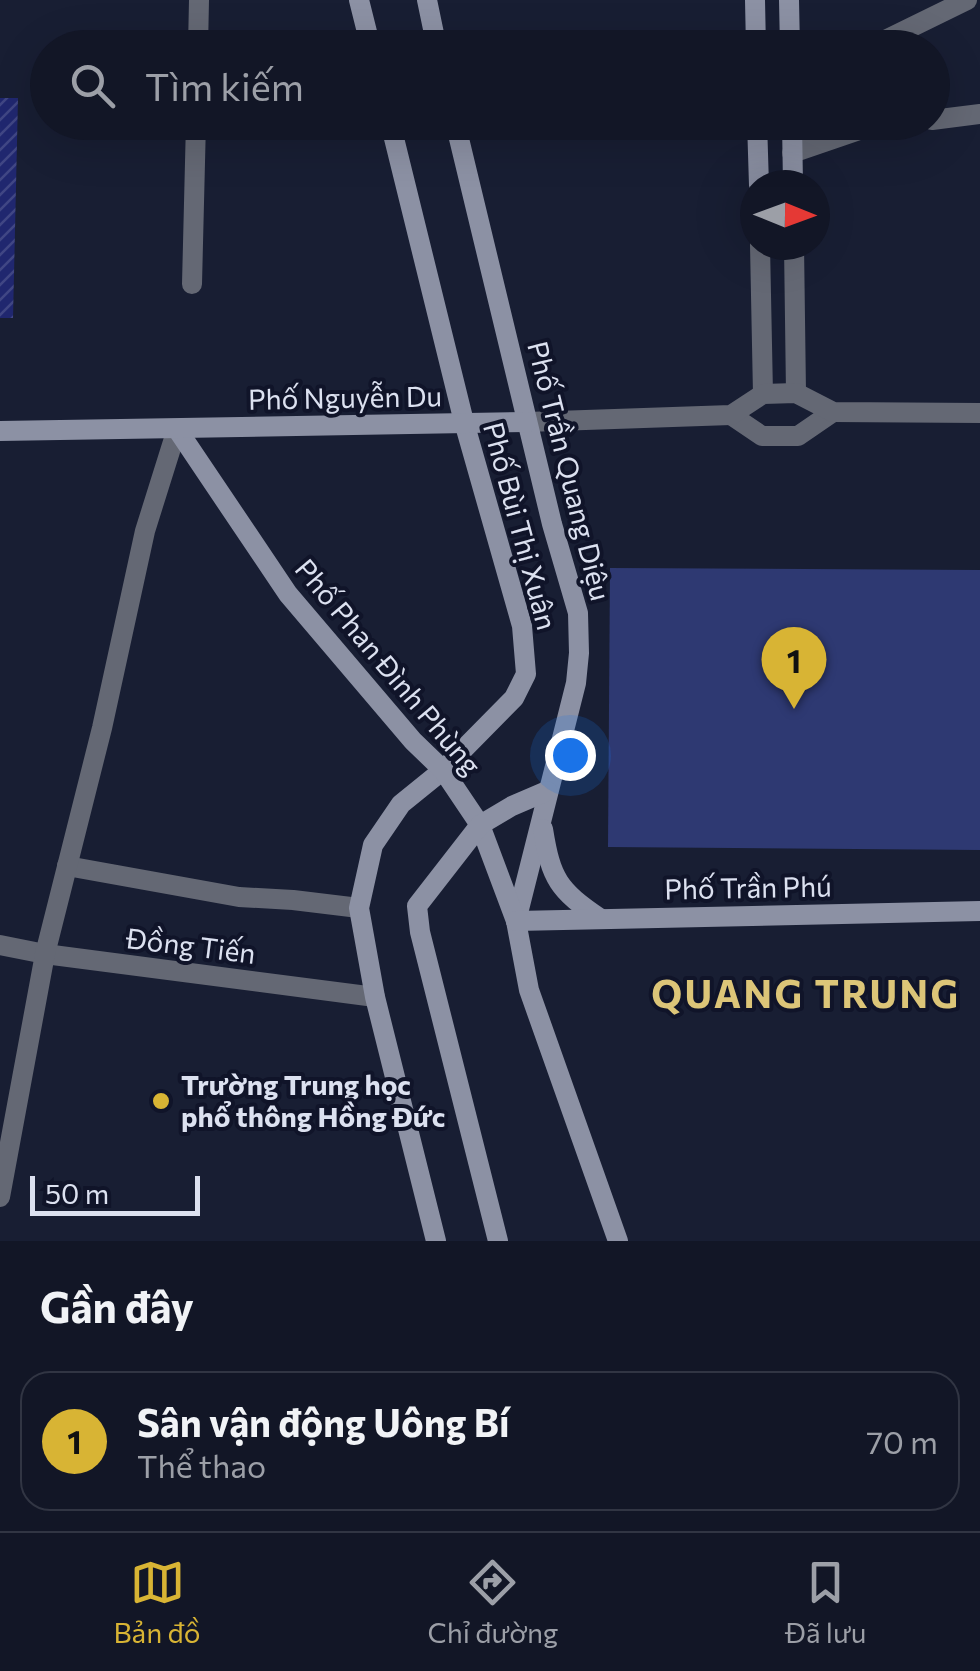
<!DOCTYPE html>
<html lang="vi">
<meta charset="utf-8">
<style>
body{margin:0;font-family:Commissioner,sans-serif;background:#1f2332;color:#f1f3f6}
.compass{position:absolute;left:740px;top:170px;width:90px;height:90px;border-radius:50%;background:#121626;box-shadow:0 10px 40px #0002;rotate:91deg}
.scale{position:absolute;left:30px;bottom:25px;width:170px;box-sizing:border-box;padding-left:10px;border:5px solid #dce1f0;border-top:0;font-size:28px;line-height:35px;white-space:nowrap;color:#dce1f0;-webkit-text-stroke:8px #101429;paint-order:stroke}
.you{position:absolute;left:570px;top:755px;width:35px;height:35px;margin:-25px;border:8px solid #fff;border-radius:50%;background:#1a73e8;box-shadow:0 0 0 15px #1a73e833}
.badge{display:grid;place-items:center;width:65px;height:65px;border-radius:50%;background:#d8b434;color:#111;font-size:32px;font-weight:700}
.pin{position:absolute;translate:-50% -82px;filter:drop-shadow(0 2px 5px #0008)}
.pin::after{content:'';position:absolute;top:52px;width:35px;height:30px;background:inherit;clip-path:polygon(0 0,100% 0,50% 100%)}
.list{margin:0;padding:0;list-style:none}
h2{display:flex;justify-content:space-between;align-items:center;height:130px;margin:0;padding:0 40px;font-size:42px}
h2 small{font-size:32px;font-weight:400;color:#9c9fa7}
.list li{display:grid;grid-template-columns:65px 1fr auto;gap:30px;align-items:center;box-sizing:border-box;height:140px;margin:0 20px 20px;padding:0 20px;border:2px solid #313543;border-radius:30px}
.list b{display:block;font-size:38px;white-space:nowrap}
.list p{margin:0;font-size:32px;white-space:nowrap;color:#9c9fa7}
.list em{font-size:32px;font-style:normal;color:#9c9fa7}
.icon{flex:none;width:55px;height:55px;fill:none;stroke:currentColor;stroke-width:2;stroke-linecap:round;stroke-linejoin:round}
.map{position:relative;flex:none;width:980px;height:1241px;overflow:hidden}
.search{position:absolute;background:#121626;box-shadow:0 10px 40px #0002;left:30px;right:30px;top:30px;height:110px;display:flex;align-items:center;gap:25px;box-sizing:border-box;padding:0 35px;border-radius:55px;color:#9c9fa7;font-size:38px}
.sheet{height:290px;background:#121626}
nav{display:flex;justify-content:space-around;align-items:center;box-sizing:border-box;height:140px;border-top:2px solid #313543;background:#121626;font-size:28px;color:#9c9fa7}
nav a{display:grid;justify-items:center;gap:5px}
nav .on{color:#d8b434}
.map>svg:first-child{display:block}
.green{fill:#2e3972}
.building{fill:url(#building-hatch)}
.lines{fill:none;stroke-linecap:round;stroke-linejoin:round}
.street{stroke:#646874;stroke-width:20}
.secondary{stroke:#8c91a4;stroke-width:20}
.poi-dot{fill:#d8b434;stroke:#101429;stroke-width:4}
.labels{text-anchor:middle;stroke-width:8;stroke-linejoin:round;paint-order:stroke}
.street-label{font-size:28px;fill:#dce1f0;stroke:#101429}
.poi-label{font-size:28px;font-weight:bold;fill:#dce1f0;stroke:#101429;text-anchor:start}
.district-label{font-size:38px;font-weight:bold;letter-spacing:2.5px;fill:#dcc578;stroke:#101429}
</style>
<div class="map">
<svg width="980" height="1241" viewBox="0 0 980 1241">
<defs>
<pattern id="building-hatch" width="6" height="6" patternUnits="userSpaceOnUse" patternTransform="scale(2.5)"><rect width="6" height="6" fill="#20276f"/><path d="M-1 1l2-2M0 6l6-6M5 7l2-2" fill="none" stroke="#404684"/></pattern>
</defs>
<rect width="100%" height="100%" fill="#181e33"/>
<path class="green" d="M610,568L980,570V850L608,847Z"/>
<path class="building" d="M0,98H18L13,318H0Z"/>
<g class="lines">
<g class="street">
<path d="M198,48L199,0"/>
<path d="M869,48L967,0"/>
<path d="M932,120L980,114"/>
<path d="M792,153L865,128L910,122"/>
<path d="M760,245L763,394"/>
<path d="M794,245L796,393"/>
<path d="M192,284L196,122"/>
<path d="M731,415L762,436H798L833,412"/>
<path d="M527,422L731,415L763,394L796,393L833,412L980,413"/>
<path d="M67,866L239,897L293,900L359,908"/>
<path d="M0,945L45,954L375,997"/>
<path d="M0,1197L45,954L102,728L145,531L177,429"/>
</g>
<g class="secondary">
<path d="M359,0L371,48"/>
<path d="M427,0L437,48"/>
<path d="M755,0L756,48"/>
<path d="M789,0L790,48"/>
<path d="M390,122L464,422L522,626L526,674L514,698L443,770L401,804L373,845L359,908L375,997L436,1241"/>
<path d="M455,122L552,524L578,613L579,653L576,683L516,921"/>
<path d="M757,122L759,185"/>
<path d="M792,122L793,185"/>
<path d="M177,429L288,594L413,741L443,770L480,825L516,921L529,990L618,1241"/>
<path d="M0,431L527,422"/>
<path d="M543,829C551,879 558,890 601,919"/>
<path d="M516,921L980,911"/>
<path d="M498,1241L420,932L417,906L480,825L512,806L547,791"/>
</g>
</g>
<circle class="poi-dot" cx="161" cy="1101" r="10"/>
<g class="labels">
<g class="street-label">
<text transform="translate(345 398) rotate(-1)" y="10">Phố Nguyễn Du</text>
<text transform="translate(569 471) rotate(76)" y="10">Phố Trần Quang Diệu</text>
<text transform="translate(520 526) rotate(75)" y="10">Phố Bùi Thị Xuân</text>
<text transform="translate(388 667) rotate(50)" y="10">Phố Phan Đình Phùng</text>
<text transform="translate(748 888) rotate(-1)" y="10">Phố Trần Phú</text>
<text transform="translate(191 946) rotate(7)" y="10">Đồng Tiến</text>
</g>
<g class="poi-label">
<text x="181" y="1095">Trường Trung học<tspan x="181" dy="32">phổ thông Hồng Đức</tspan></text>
</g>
<g class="district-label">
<text x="806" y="1008">QUANG TRUNG</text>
</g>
</g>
</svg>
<svg class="compass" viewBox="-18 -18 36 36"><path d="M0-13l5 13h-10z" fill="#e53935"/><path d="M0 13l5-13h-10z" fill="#9c9fa7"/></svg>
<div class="scale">50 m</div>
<div class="you"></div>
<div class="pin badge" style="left:794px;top:709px">1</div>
<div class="search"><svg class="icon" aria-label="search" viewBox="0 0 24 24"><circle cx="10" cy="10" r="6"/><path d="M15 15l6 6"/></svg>Tìm kiếm</div>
</div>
<section class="sheet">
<h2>Gần đây<small></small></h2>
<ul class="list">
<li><span class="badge">1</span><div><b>Sân vận động Uông Bí</b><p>Thể thao</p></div><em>70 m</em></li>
</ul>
</section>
<nav>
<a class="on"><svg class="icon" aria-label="map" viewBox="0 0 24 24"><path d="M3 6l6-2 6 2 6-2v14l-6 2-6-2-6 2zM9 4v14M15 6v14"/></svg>Bản đồ</a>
<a><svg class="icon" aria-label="directions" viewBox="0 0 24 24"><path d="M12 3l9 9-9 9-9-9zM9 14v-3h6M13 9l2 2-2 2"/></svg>Chỉ đường</a>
<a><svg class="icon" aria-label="saved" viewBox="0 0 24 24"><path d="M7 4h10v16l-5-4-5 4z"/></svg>Đã lưu</a>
</nav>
